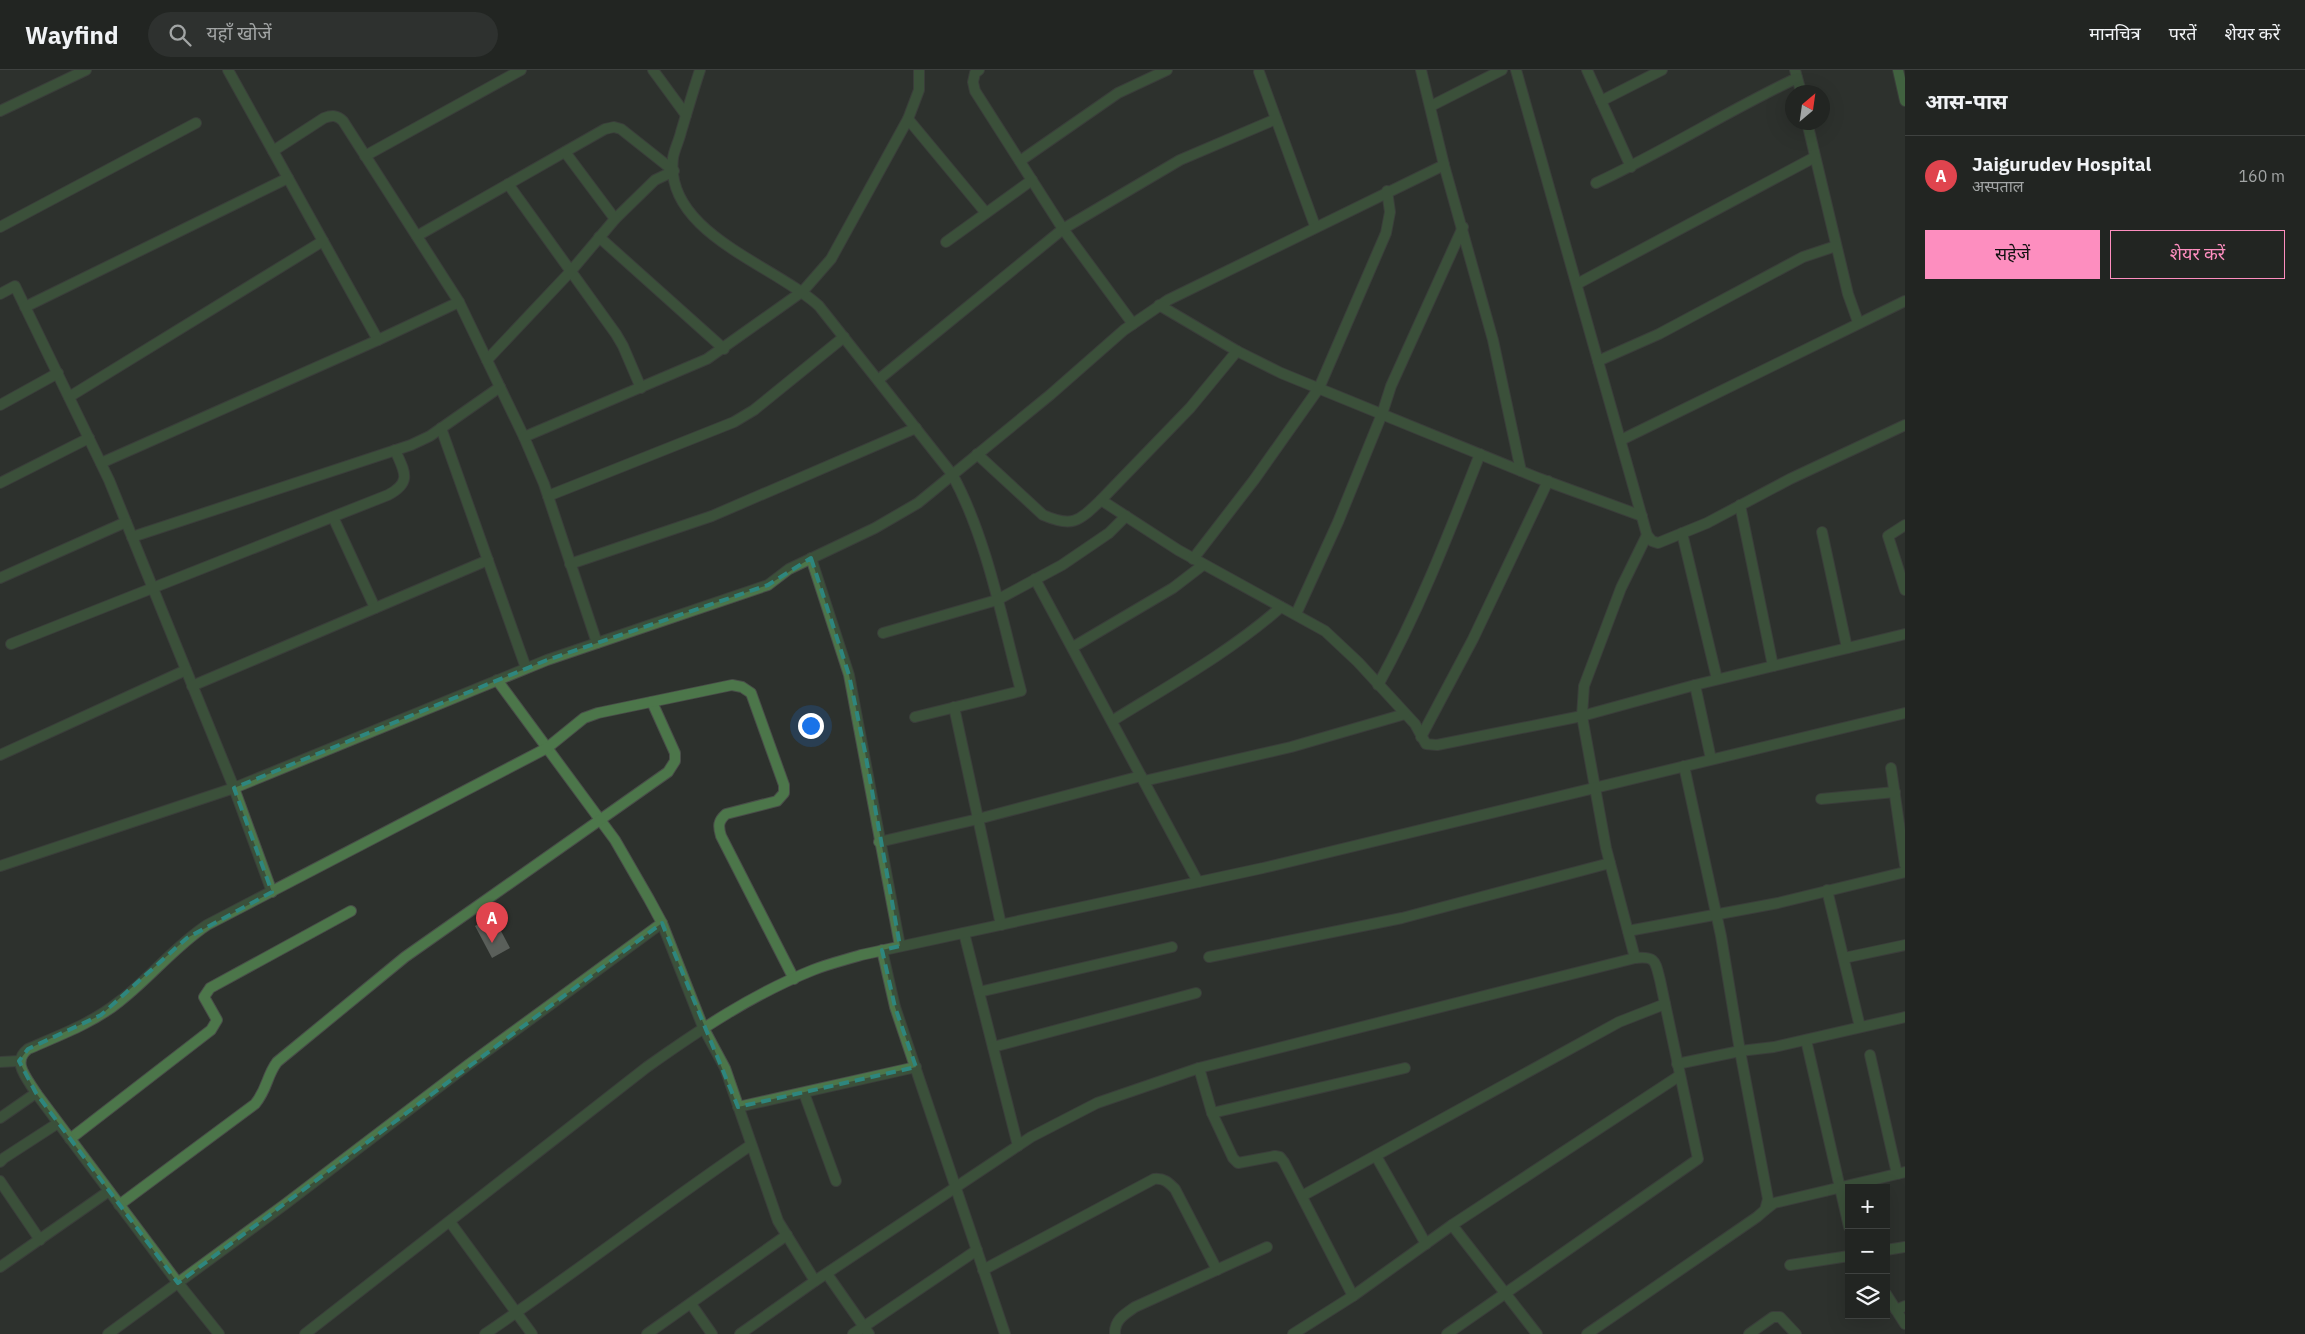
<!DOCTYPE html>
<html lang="hi">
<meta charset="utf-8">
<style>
body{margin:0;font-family:"IBM Plex Sans","Noto Sans Devanagari",sans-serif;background:#2e312f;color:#f1f3f6}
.controls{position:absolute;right:15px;bottom:15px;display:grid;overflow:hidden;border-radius:0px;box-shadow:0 5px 20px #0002}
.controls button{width:45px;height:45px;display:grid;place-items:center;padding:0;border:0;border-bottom:1px solid #3f4240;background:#222522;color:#f1f3f6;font:25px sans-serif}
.compass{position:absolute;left:1785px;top:15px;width:45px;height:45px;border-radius:50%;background:#222522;box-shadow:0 5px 20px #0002;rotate:29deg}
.you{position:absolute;left:810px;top:655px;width:18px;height:18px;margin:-12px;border:4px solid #fff;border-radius:50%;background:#1a73e8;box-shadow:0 0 0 8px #1a73e833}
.badge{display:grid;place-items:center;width:32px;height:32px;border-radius:50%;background:#fd8ebf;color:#fff;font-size:16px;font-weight:700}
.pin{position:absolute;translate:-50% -41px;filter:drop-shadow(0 1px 2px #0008)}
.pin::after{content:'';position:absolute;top:26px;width:18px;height:15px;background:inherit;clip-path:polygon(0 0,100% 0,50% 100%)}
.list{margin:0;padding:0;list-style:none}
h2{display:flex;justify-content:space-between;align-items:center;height:65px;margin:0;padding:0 20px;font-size:21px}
h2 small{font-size:16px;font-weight:400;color:#a2a5a5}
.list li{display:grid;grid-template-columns:32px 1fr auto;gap:15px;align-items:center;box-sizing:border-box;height:80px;padding:0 20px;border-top:1px solid #3f4240}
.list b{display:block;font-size:19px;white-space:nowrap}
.list p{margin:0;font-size:16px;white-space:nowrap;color:#a2a5a5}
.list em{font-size:16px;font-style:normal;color:#a2a5a5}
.actions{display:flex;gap:10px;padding:15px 20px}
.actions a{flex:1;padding:11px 0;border:1px solid #fd8ebf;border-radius:0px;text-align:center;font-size:18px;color:#fd8ebf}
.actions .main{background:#fd8ebf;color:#111}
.icon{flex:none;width:28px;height:28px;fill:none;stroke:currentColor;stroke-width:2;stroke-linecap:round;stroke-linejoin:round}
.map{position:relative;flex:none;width:1905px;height:1264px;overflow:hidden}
header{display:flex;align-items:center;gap:30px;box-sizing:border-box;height:70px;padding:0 25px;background:#222522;border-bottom:1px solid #3f4240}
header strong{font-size:24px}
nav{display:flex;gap:28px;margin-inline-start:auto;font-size:18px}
.search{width:350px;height:45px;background:#2e312f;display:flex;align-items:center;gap:12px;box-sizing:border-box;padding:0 18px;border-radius:28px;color:#a2a5a5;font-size:19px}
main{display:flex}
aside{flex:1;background:#222522}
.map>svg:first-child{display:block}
.building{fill:#5a5f5a}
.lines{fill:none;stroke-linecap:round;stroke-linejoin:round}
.street-casing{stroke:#494d49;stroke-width:12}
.secondary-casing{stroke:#494d49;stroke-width:12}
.street{stroke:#4c764a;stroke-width:10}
.secondary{stroke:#599e57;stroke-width:10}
.marked{fill:none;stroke:#2e867e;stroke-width:4;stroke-dasharray:10 6;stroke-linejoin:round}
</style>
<header>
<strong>Wayfind</strong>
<div class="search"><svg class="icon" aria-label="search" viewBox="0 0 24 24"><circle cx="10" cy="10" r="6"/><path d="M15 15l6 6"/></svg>यहाँ खोजें</div>
<nav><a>मानचित्र</a><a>परतें</a><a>शेयर करें</a></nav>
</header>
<main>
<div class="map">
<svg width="1905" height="1264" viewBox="0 0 1905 1264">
<rect width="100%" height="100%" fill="#2d312d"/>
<path class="building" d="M493,846L510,878L492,888L475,856Z"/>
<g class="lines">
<defs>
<g id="street">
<path d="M228,0L378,270L459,232L524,367L544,414L597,573"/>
<path d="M653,0L686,45"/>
<path d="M700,0C693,21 687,42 681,62C679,71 674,80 673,88C664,163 775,195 819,236L952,404C987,468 1002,550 1021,621L915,647"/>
<path d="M979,0L975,3L973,12L975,21L1063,159L1133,254"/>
<path d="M1421,0L1444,95L1493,270L1521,401"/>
<path d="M1516,0L1647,465L1652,471L1658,473L1707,453L1790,409L1905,355"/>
<path d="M1587,0L1631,97"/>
<path d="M1795,0L1801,22"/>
<path d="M1259,2L1315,156"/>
<path d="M1601,31L1662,0"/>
<path d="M1431,36L1502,0"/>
<path d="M0,41L86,0"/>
<path d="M908,49L986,143"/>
<path d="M1807,52L1848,224L1858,252"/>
<path d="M273,81L324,48C332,45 337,45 343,51L459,232"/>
<path d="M365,86L521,0"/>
<path d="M1020,91L1118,23L1167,0"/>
<path d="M1596,113C1665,81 1729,40 1797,8"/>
<path d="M508,114L616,264L623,276L641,318"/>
<path d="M0,157L196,53"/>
<path d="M417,166L605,59L614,57L621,59L674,101L655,110L615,149"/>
<path d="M599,167L724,279"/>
<path d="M946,172L1032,110"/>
<path d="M1577,214L1815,87"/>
<path d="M0,224L15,216L109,410L234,718L547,590L768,515L789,499L875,458L918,433L1050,325L1124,260L1168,230L1444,95"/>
<path d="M1159,235L1237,281L1281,303L1538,408L1642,446"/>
<path d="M25,237L288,108"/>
<path d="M1237,281L1190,338L1101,430L1178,480L1325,561L1358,592L1415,654L1426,674L1437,675L1582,646L1695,615"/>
<path d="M487,290L571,201L615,149L565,82"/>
<path d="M1598,291L1659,264L1803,187L1836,176"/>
<path d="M878,310L1063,159L1180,90L1276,49"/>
<path d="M69,327L323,171"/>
<path d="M0,335L58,303"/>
<path d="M441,358L526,598"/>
<path d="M524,367L707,289L803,221L831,189L908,49L919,20V0"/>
<path d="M1621,370L1905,231"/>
<path d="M977,384L1043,445C1073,458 1079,451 1101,430"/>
<path d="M101,393L378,270"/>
<path d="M0,413L89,368"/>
<path d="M548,426L734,352L754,340L844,267"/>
<path d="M1740,435L1773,596"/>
<path d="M333,447L375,538"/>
<path d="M1905,455L1888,466L1905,520"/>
<path d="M1822,462L1847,578"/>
<path d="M1682,463L1717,609"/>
<path d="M132,467L411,375L430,366L500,317"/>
<path d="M811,488L849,605L900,876"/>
<path d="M1193,489L1254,410L1319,318L1386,163L1390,142L1387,121"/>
<path d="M570,494L712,446L916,358"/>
<path d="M0,508L126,452"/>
<path d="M1035,509L1198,812"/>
<path d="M1296,544L1338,452L1382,344L1391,316L1463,157"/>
<path d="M883,563L997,530L1062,495L1109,463L1126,446"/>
<path d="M11,574L388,425C413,412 404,401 395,380"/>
<path d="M1073,577L1173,518L1203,495"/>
<path d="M497,610L615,770L649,829L662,853L703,957L725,998L778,1151L815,1211"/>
<path d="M1378,615C1419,541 1449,463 1480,384"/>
<path d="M192,616L488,490"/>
<path d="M954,637L1001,855"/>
<path d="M1112,651C1170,615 1230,582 1281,537"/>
<path d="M1421,667L1473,569L1548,411"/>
<path d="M0,685L186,600"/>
<path d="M1711,689L1695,615L1905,564"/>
<path d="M1891,698L1905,795"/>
<path d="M1144,711L1291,677L1405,644"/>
<path d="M1821,729L1895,722"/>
<path d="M879,772L978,749L1141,706"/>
<path d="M0,796L234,718L272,822"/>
<path d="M1827,820L1860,957"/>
<path d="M1628,861L1778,833L1905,802"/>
<path d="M964,863L1018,1076"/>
<path d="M882,880L895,937L1005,1264"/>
<path d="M1209,887L1402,848L1610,793"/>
<path d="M1635,888L1606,778L1582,646L1584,616L1621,518L1647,465"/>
<path d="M1844,888L1905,875"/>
<path d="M979,922L1172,877"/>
<path d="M1806,970L1849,1157"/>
<path d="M993,977L1196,923"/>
<path d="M1870,985L1897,1104"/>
<path d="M0,992L19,991"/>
<path d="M1677,994L1740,981L1774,977L1905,947"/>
<path d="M1199,998L1212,1043L1233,1088L1238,1093L1275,1086L1280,1087L1284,1092L1353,1226"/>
<path d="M804,1023L836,1111"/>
<path d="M738,1037L916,997"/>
<path d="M1212,1043L1405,998"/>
<path d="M0,1048L36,1023"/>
<path d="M70,1069L211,960L217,950L204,927L210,918L351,841"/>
<path d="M1376,1086L1426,1174"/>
<path d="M0,1092L4,1088L58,1053"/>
<path d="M0,1111L40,1170"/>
<path d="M1302,1126L1619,952L1665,934"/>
<path d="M119,1135L255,1034C268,1018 266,1007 277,992L405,887L668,702L675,691V683L652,632"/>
<path d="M1765,1140L1774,1133L1905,1102"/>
<path d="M450,1152L532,1264"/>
<path d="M1452,1155L1537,1264"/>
<path d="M1886,1180L1905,1177"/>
<path d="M1790,1195L1849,1186"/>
<path d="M0,1197L109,1121"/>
<path d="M983,1200L1154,1109C1164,1108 1168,1112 1175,1119L1217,1200"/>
<path d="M827,1204L869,1264"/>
<path d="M1886,1224L1905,1254"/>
<path d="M691,1234L712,1264"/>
<path d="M1896,1240L1905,1236"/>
<path d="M108,1264L284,1135L468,995L662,853"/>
<path d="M219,1264L178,1213L36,1023C27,1008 11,992 28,979C60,965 93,953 120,931C151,907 174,877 207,855L547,678L584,648L598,643L732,615L742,617L751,623L784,715V723L777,731L726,744C718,751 718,756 721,766L794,909"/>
<path d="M305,1264L647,997C699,960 753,924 813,900C828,894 845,890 861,885L1263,798L1905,643"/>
<path d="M485,1264C575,1203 661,1136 751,1075"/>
<path d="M647,1264L787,1165"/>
<path d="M740,1264L815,1211L1031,1067L1097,1033L1199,998L1635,888C1656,886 1655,891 1660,910L1698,1089L1447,1264"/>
<path d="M853,1264L977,1180"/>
<path d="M1115,1264C1114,1250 1125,1244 1135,1237L1267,1177"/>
<path d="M1293,1264L1353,1226L1452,1155L1679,1006"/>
<path d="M1587,1264L1757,1147L1765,1140L1768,1129L1740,981L1721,866L1684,696"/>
<path d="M1749,1264L1773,1247H1780L1796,1264"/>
</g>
<path id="secondary" d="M1898,0L1905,31"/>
</defs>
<use href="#street" class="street-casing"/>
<use href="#secondary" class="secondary-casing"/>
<use href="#street" class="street"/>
<use href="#secondary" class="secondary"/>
</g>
<path d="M0 0H1905V1264H0ZM811,488L849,605L865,682L900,876L882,880L895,937L916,997L738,1037L662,853L178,1213L36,1023L19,991L28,979L101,945L187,868L272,822L234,718L547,590L768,515Z" fill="#2d312d" fill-opacity=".55" fill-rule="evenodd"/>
<path class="marked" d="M811,488L849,605L865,682L900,876L882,880L895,937L916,997L738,1037L662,853L178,1213L36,1023L19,991L28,979L101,945L187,868L272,822L234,718L547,590L768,515Z"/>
</svg>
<div class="controls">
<button>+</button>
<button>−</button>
<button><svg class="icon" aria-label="layers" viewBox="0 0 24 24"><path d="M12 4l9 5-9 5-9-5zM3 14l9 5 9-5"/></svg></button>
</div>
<svg class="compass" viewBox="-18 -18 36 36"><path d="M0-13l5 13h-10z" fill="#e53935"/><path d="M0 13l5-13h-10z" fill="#a2a5a5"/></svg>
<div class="you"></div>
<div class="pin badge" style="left:492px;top:873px;background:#e0444e">A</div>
</div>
<aside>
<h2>आस-पास<small></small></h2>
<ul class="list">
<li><span class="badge" style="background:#e0444e">A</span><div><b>Jaigurudev Hospital</b><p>अस्पताल</p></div><em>160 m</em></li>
</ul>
<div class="actions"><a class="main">सहेजें</a><a>शेयर करें</a></div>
</aside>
</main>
